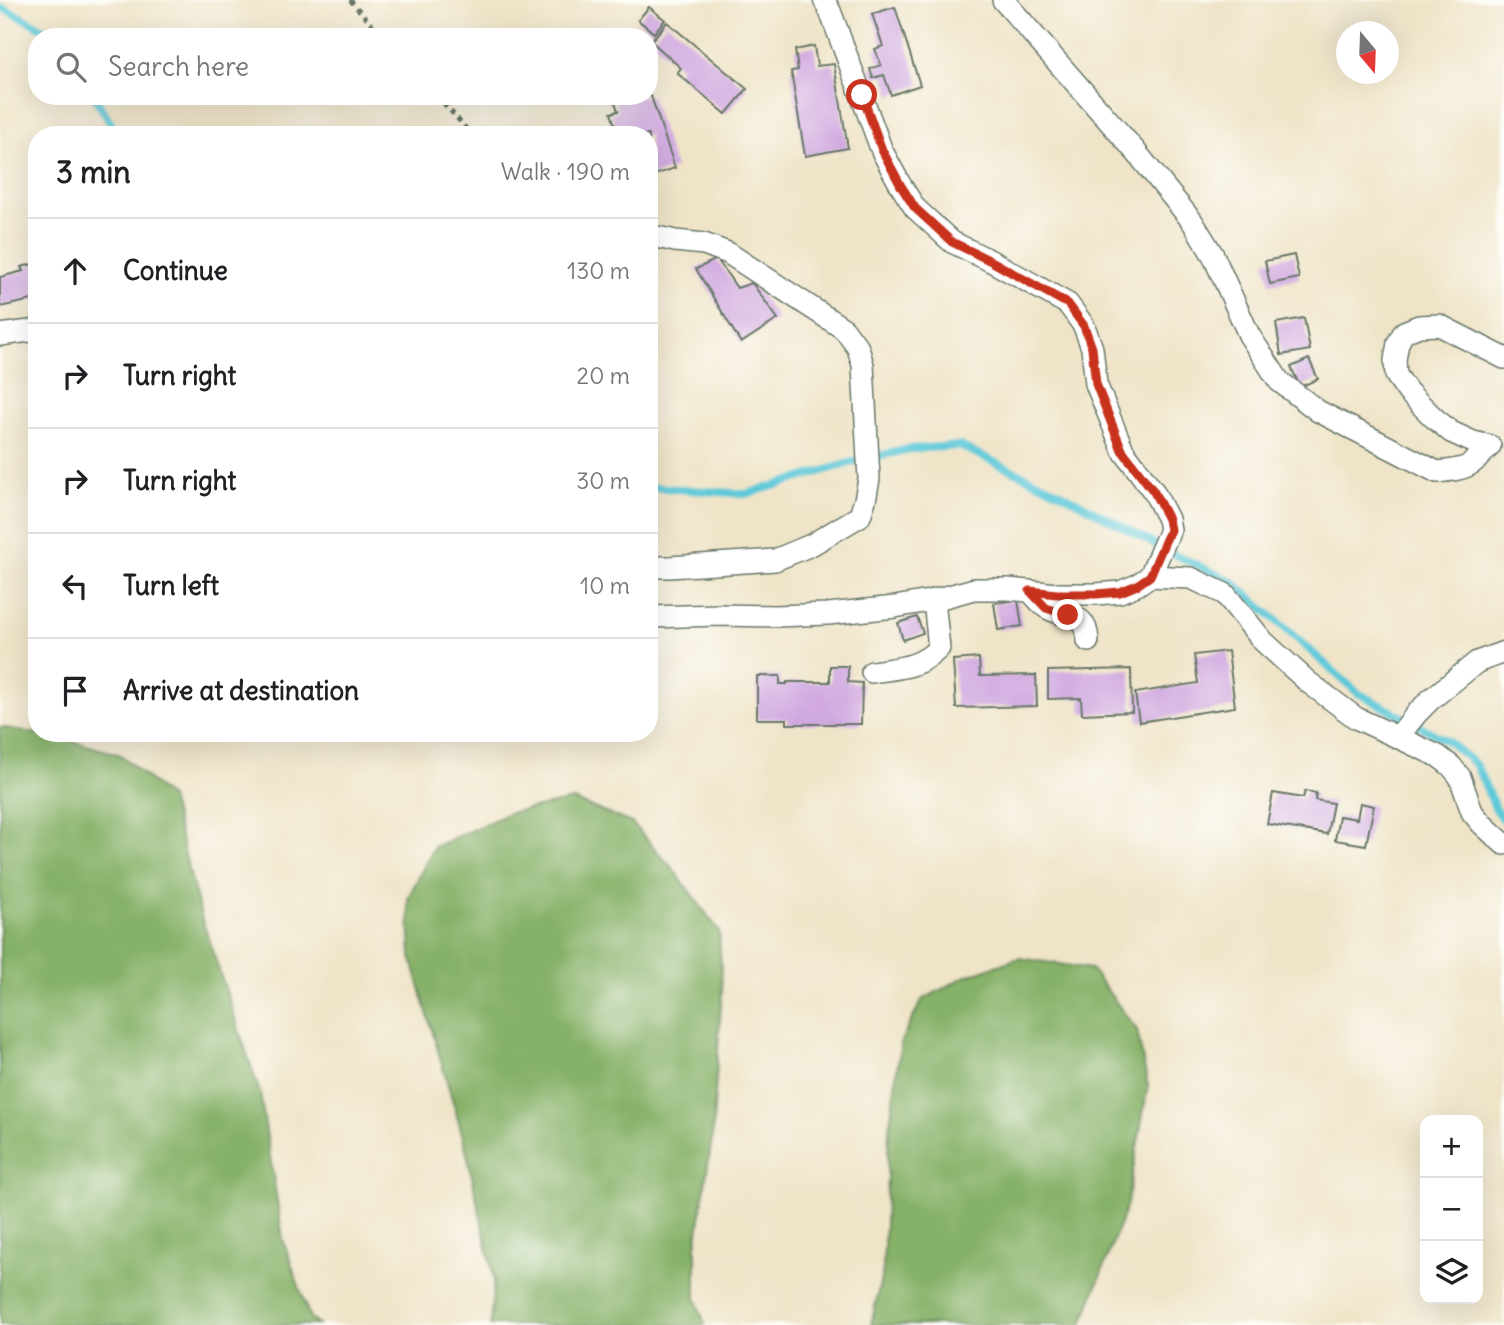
<!DOCTYPE html>
<meta charset="utf-8">
<style>
body{margin:0;font-family:Delius,sans-serif;background:#f2f2f2;color:#202124}
.controls{position:absolute;right:21px;bottom:21px;display:grid;overflow:hidden;border-radius:14px;box-shadow:0 7px 28px #0002}
.controls button{width:63px;height:63px;display:grid;place-items:center;padding:0;border:0;border-bottom:2px solid #e0e0e0;background:#fff;color:#202124;font:35px sans-serif}
.compass{position:absolute;left:1336px;top:21px;width:63px;height:63px;border-radius:50%;background:#fff;box-shadow:0 7px 28px #0002;rotate:161deg}
.stop{position:absolute;width:21px;height:21px;margin:-16px;border:5px solid #c8321e;border-radius:50%;background:#fff}
.stop.end{background:#c8321e;border-color:#fff;box-shadow:0 2px 7px #0008}
.list{margin:0;padding:0;list-style:none}
h2{display:flex;justify-content:space-between;align-items:center;height:91px;margin:0;padding:0 28px;font-size:30px}
h2 small{font-size:23px;font-weight:400;color:#757577}
.list li{display:grid;grid-template-columns:46px 1fr auto;gap:21px;align-items:center;box-sizing:border-box;height:105px;padding:0 28px;border-top:2px solid #e0e0e0}
.list b{display:block;font-size:26px;white-space:nowrap}
.list em{font-size:23px;font-style:normal;color:#757577}
.icon{flex:none;width:38px;height:38px;fill:none;stroke:currentColor;stroke-width:2;stroke-linecap:round;stroke-linejoin:round}
.map{position:relative;flex:none;width:1504px;height:1325px;overflow:hidden}
.search{position:absolute;background:#fff;box-shadow:0 7px 28px #0002;left:28px;top:28px;width:630px;height:77px;display:flex;align-items:center;gap:18px;box-sizing:border-box;padding:0 24px;border-radius:28px;color:#757577;font-size:26px}
.panel{position:absolute;background:#fff;box-shadow:0 7px 28px #0002;left:28px;top:126px;width:630px;height:616px;border-radius:28px}
.map>svg:first-child{display:block}
.forest{fill:#86b168;stroke:#52774e;stroke-width:2}
.lines{fill:none;stroke-linecap:round;stroke-linejoin:round}
.stream{stroke:#5ec9d9;stroke-width:8}
.building{fill:#d0a8e0}
.street-casing{stroke:#687768;stroke-width:24}
.path{stroke:#687768;stroke-width:4.5;stroke-dasharray:5 5;stroke-linecap:butt}
.street{stroke:#fff;stroke-width:21}
.route{stroke:#c8321e;stroke-width:9}
</style>
<div class="map">
<svg width="1504" height="1325" viewBox="0 0 1504 1325">
<rect width="100%" height="100%" fill="#fdfcf7"/>
<filter id="ink" filterUnits="userSpaceOnUse"><feTurbulence type="fractalNoise" baseFrequency=".0143" numOctaves="2"/><feDisplacementMap in="SourceGraphic" scale="14" xChannelSelector="R" yChannelSelector="G"/><feConvolveMatrix kernelMatrix="1 2 1 2 8 2 1 2 1" color-interpolation-filters="sRGB"/></filter>
<filter id="wash" filterUnits="userSpaceOnUse"><feTurbulence type="fractalNoise" baseFrequency=".00686" numOctaves="4" result="noise"/><feDisplacementMap in="SourceGraphic" scale="28" xChannelSelector="R" yChannelSelector="G"/><feGaussianBlur stdDeviation="1.57" result="paint"/><feColorMatrix in="noise" values="0 0 0 0 0 0 0 0 0 0 0 0 0 0 0 0 0 1.4 0 .05"/><feComposite in="paint" operator="in"/></filter>
<g filter="url(#wash)">
<rect width="100%" height="100%" fill="#efe4c8"/>
<g class="forest">
<path d="M0,727L65,739L121,755L170,798L201,916L260,1093L283,1239L309,1316L318,1325H0Z"/>
<path d="M573,800L632,823L673,869L719,931L722,990L712,1138L696,1246V1298L705,1325H490L494,1279L465,1144L411,957L408,898L434,847L509,813Z"/>
<path d="M1019,958L1091,969L1137,1030L1148,1086L1127,1204L1082,1325H871L883,1269L889,1131L901,1041L922,1000L966,976Z"/>
</g>
<g class="lines">
<g class="stream">
<path d="M0,8L5,9L42,28L49,37"/>
<path d="M94,96L118,135"/>
<path d="M649,487L746,494L860,460L910,449L960,446L1063,494L1165,550L1233,582L1358,693L1449,742L1476,765L1497,812L1504,820"/>
</g>
</g>
<g id="blocks">
<g class="building">
<path d="M649,7L665,20L654,33L638,20Z"/>
<path d="M895,7L920,85L891,95L884,75L873,78L870,69L881,65L875,49L883,46L872,14Z"/>
<path d="M667,22L747,89L726,114L677,73L681,68L651,41Z"/>
<path d="M814,46L817,66L834,64L848,148L805,156L791,71L798,70L795,50Z"/>
<path d="M613,96H651L675,168L649,177V135H618L611,113L618,111Z"/>
<path d="M1294,255L1299,278L1270,284L1265,261Z"/>
<path d="M717,259L737,288L752,283L778,319L741,343L696,269Z"/>
<path d="M37,263V299L0,307V277L23,271L21,267Z"/>
<path d="M1304,318L1310,350L1281,355L1276,323Z"/>
<path d="M1309,359L1318,379L1300,387L1291,367Z"/>
<path d="M1018,600L1022,626L998,630L994,603Z"/>
<path d="M917,617L923,633L903,640L898,623Z"/>
<path d="M1228,651L1235,707L1139,722L1135,693L1198,683L1194,655Z"/>
<path d="M979,658L980,676L1036,675L1037,706L956,708L953,660Z"/>
<path d="M830,666H848V682L862,683L861,724H787V719H757V676H780V684H787V682H830Z"/>
<path d="M1131,669L1132,712L1082,714L1081,698L1048,699V671Z"/>
<path d="M1305,791L1316,793L1315,800L1333,803L1327,834L1267,824L1273,793L1303,798Z"/>
<path d="M1360,803L1374,806L1366,845L1335,840L1339,816L1357,819Z"/>
</g>
</g>
</g>
<g filter="url(#ink)">
<use href="#blocks" fill-opacity="0" stroke="#687768" stroke-width="2"/>
<g class="lines">
<defs>
<g id="street">
<path d="M1003,0L1136,152L1192,221L1213,255L1249,335L1279,381L1318,411L1437,472C1468,469 1469,468 1490,446L1473,442L1451,432L1433,417L1408,392L1396,375L1395,360L1398,343L1404,332L1419,326L1439,325L1504,358"/>
<path d="M649,235L675,241L704,244L728,253L844,329L858,348L863,365L869,479L865,500L860,516L811,545L775,560L669,567H649"/>
<path d="M0,335L37,330"/>
<path d="M1150,576L1191,578L1225,594L1263,641L1308,682L1356,718L1438,756L1451,766L1460,777L1472,812L1482,824L1504,844"/>
<path d="M1030,591C1035,596 1041,604 1047,608C1068,620 1086,609 1088,641"/>
<path d="M649,617L720,615L776,616L828,614L895,607L934,600L974,589H1008L1057,594H1096L1120,592L1137,585L1150,576L1170,530L1168,519L1154,492L1123,450L1096,384L1092,348L1084,326L1068,304L993,262L952,242L915,208L901,186L882,151L830,11L824,0"/>
<path d="M872,672C898,668 920,668 939,648L934,600"/>
<path d="M1398,737L1417,713L1430,700L1477,662L1504,652"/>
</g>
</defs>
<use href="#street" class="street-casing"/>
<g class="path">
<path d="M350,0L383,37"/>
<path d="M437,96L472,135"/>
</g>
<use href="#street" class="street"/>
</g>
</g>
<g class="lines" filter="url(#ink)">
<path class="route" d="M862,95L882,150L901,186L915,208L952,242L993,262L1068,304L1084,326L1092,348L1096,384L1122,450L1154,492L1168,519L1170,530L1150,576L1137,585L1120,592L1096,594H1057L1030,591L1046,608L1068,615"/>
</g>
</svg>
<div class="controls">
<button>+</button>
<button>−</button>
<button><svg class="icon" aria-label="layers" viewBox="0 0 24 24"><path d="M12 4l9 5-9 5-9-5zM3 14l9 5 9-5"/></svg></button>
</div>
<svg class="compass" viewBox="-18 -18 36 36"><path d="M0-13l5 13h-10z" fill="#e53935"/><path d="M0 13l5-13h-10z" fill="#757577"/></svg>
<div class="stop" style="left:862px;top:95px"></div>
<div class="stop end" style="left:1068px;top:615px"></div>
<div class="search"><svg class="icon" aria-label="search" viewBox="0 0 24 24"><circle cx="10" cy="10" r="6"/><path d="M15 15l6 6"/></svg>Search here</div>
<section class="panel">
<h2>3 min<small>Walk · 190 m</small></h2>
<ul class="list">
<li><svg class="icon" aria-label="ahead" viewBox="0 0 24 24"><path d="M12 20V5M6 11l6-6 6 6"/></svg><div><b>Continue</b></div><em>130 m</em></li>
<li><svg class="icon" aria-label="right" viewBox="0 0 24 24"><path d="M7 20v-9h11M14 6l5 5-5 5"/></svg><div><b>Turn right</b></div><em>20 m</em></li>
<li><svg class="icon" aria-label="right" viewBox="0 0 24 24"><path d="M7 20v-9h11M14 6l5 5-5 5"/></svg><div><b>Turn right</b></div><em>30 m</em></li>
<li><svg class="icon" aria-label="left" viewBox="0 0 24 24"><path d="M17 20v-9H6M10 6l-5 5 5 5"/></svg><div><b>Turn left</b></div><em>10 m</em></li>
<li><svg class="icon" aria-label="arrive" viewBox="0 0 24 24"><path d="M6 21V4h12l-3 4 3 4H6"/></svg><div><b>Arrive at destination</b></div></li>
</ul>
</section>
</div>
